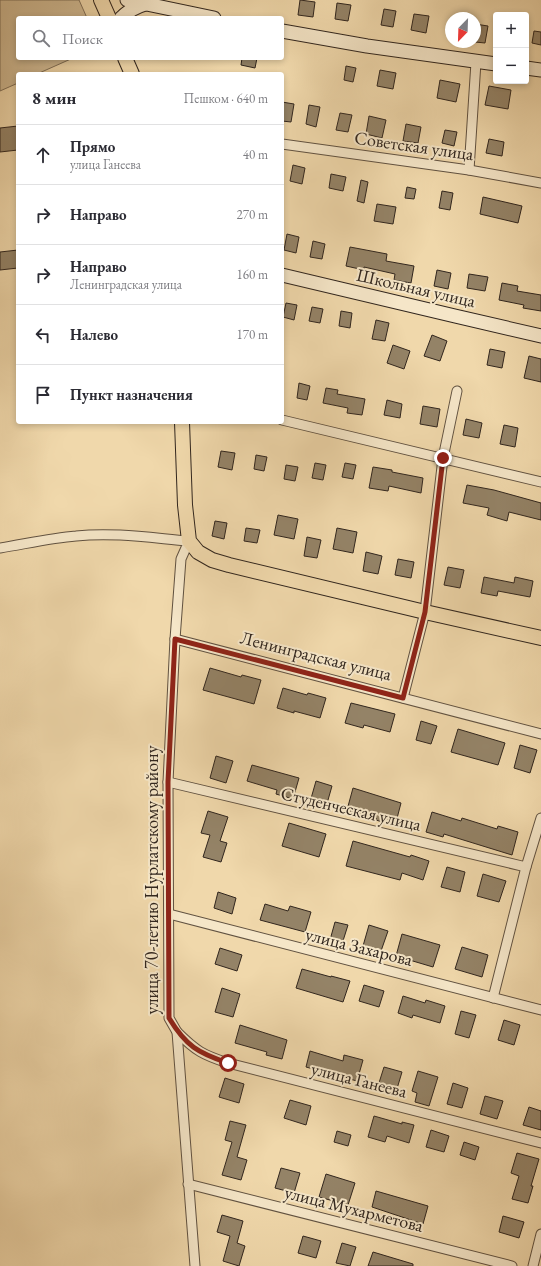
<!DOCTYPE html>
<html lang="ru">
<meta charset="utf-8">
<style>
body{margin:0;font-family:"EB Garamond",serif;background:#f2f2f3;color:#2b2b33}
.controls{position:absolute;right:12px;top:12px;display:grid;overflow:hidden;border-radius:4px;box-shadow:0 2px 6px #0003}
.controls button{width:36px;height:36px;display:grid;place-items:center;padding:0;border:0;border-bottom:1px solid #e1e1e2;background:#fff;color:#2b2b33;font:20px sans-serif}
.compass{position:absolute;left:445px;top:12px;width:36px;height:36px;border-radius:50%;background:#fff;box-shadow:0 2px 6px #0003;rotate:203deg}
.stop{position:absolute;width:12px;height:12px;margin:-9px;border:3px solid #8f2418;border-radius:50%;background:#fff}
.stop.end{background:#8f2418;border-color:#fff;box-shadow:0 1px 4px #0008}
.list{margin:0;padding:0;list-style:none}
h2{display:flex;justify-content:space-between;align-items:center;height:52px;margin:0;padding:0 16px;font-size:17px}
h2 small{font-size:13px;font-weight:400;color:#7c7c81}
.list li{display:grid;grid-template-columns:26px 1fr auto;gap:12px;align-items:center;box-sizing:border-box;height:60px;padding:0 16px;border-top:1px solid #e1e1e2}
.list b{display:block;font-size:15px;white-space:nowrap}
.list p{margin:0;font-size:13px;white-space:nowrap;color:#7c7c81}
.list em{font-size:13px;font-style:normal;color:#7c7c81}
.icon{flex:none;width:22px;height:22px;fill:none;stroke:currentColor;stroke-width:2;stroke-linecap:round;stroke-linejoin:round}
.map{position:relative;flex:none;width:541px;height:1266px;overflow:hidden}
.search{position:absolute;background:#fff;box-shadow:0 2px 6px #0003;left:16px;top:16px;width:268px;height:44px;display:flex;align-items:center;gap:10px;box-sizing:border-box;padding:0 14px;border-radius:4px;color:#7c7c81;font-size:15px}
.panel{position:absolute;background:#fff;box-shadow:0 2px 6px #0003;left:16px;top:72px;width:268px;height:352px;border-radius:4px}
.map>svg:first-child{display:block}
.green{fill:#d0ba93;stroke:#807058}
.building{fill:#948367;stroke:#31261e}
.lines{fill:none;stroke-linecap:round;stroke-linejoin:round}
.street-casing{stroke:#615241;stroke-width:11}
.secondary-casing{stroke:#31261e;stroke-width:15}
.primary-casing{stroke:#31261e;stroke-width:16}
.street{stroke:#f5e6c8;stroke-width:9}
.secondary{stroke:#f5e6c8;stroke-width:13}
.primary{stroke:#f0d8ab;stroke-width:14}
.route{stroke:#8f2418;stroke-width:5}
.labels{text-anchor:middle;stroke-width:4;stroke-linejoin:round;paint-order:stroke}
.street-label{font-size:18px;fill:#31261e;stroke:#f5e6c8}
</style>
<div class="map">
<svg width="541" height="1266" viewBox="0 0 541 1266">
<rect width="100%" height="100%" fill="#f0d8ab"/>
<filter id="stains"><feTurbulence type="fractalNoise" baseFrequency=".005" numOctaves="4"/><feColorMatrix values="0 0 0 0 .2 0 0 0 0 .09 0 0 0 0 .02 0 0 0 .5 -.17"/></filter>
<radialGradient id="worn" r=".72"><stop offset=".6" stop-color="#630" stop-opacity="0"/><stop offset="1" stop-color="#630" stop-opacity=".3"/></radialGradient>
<path class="green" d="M0,0H79L87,18H18V58H73L37,74H18V83L0,91Z"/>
<g class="building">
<path d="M300,0L315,2L313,17L298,15Z"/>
<path d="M337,3L351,5L348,21L335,19Z"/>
<path d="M384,9L396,11L393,27L381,25Z"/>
<path d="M414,14L429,16L426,33L411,30Z"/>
<path d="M475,24L488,26L485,43L475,42Z"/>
<path d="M534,31L541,32V45L532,43Z"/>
<path d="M242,58H257L255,68L241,65Z"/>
<path d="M346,66L356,68L353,82L344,80Z"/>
<path d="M380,70L396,73L393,89L377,86Z"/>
<path d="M440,80L460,84L456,102L437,98Z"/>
<path d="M489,86L511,90L508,109L485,105Z"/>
<path d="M282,102L294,104L291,122L282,121Z"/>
<path d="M309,105L320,107L316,127L306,124Z"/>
<path d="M340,113L352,115L348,132L336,130Z"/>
<path d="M369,116L386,120L382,138L366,134Z"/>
<path d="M406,124L421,127L418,143L403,141Z"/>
<path d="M18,126V150L0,152V128Z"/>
<path d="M445,130L457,132L454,146L442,143Z"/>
<path d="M489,139L504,142L502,156L486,153Z"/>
<path d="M293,165L305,168L302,184L290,181Z"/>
<path d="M331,174L346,177L343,191L329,188Z"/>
<path d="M361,180L368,182L364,203L357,201Z"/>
<path d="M407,187L416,189L414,199L405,198Z"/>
<path d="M442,191L453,193L450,210L439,208Z"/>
<path d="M483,197L522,206L518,223L480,214Z"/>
<path d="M377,204L396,207L393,224L374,221Z"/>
<path d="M287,234L299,237L296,253L284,250Z"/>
<path d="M313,241L325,244L322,259L310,257Z"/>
<path d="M350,247L387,254L386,261L414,266L411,283L394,280L395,274L364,267V270L346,266Z"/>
<path d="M18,250V268L0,270V252Z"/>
<path d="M437,270L451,273L448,289L434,286Z"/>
<path d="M469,274L488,277L485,291L467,288Z"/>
<path d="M502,283L518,286L517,291L541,295V311L523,308L524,305L499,300Z"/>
<path d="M286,303L297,305L294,320L283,317Z"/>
<path d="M312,307L323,309L320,323L309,321Z"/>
<path d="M341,311L352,313L350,328L339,326Z"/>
<path d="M376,320L389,323L385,341L372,339Z"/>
<path d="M432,335L447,341L440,361L424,356Z"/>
<path d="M393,345L410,351L404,369L387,363Z"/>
<path d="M490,349L505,352L502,368L487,365Z"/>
<path d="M529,356L541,359V382L524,378Z"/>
<path d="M299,383L310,386L307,400L297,398Z"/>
<path d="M326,388L338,390L337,394L365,399L362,415L347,413L348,408L323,403Z"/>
<path d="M387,400L402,404L400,418L384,415Z"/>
<path d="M423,406L440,409L437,427L420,424Z"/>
<path d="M466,419L482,423L479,438L463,435Z"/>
<path d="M504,425L518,428L515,447L500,444Z"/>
<path d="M221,451L235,453L232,470L218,467Z"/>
<path d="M256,455L267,457L264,471L254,469Z"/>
<path d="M315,463L326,465L323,480L312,478Z"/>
<path d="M345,463L356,465L353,479L342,477Z"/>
<path d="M286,465L298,467L295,481L284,479Z"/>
<path d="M373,467L392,470V472L423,478L421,493L389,486L388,491L369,488Z"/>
<path d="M467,485L494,490L541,503V520L509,512L507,521L487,515L489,508L463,503Z"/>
<path d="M278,515L298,519L294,539L274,535Z"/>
<path d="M215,521L227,523L224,539L212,536Z"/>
<path d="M246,528L260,530L257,543L244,541Z"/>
<path d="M337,528L357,532L353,553L333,549Z"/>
<path d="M307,537L321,540L317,558L304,556Z"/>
<path d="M366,552L382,556L378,574L363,571Z"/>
<path d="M398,559L414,562L411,578L395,575Z"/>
<path d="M448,567L464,570L460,588L444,585Z"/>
<path d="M484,577L514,583L515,577L533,581L530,597L498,591L497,596L481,593Z"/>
<path d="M210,668L241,677L242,675L261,680L254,704L203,690Z"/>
<path d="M283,688L307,695L308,693L326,698L320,718L294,711V713L277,708Z"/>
<path d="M351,703L395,714L390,732L364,725L363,728L345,723Z"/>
<path d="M421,721L437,726L431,744L416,740Z"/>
<path d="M458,729L505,743L498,765L451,752Z"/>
<path d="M520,745L537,750L530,773L514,768Z"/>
<path d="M216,756L233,761L226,783L210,778Z"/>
<path d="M252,765L299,778L293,799L276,794L277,790L247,781Z"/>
<path d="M316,781L332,786L326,807L310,802Z"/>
<path d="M353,788L401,803L395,826L376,820V818L347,810Z"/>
<path d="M208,811L228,817L220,841L227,843L221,862L203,857L210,835L201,833Z"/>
<path d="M432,812L461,821L462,818L497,829L498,826L518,832L512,855L444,834L443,837L426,832Z"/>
<path d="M289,823L326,834L319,857L282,846Z"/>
<path d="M353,841L410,857L411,855L429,861L423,880L402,873L400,880L346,866Z"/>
<path d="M447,867L465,872L460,892L441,887Z"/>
<path d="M483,874L506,881L499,902L477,896Z"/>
<path d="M218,892L236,898L232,914L214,908Z"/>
<path d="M265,904L288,911L290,906L311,912L305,932L260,920Z"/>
<path d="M335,922L348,925L342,944L330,940Z"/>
<path d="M369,925L388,931L381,951L363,946Z"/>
<path d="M402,934L440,945L433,967L396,956Z"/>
<path d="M462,947L488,955L482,977L455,969Z"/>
<path d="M220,948L242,955L237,971L215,964Z"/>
<path d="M302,969L331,977V976L350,981L343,1002L296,988Z"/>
<path d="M364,985L384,991L379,1007L359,1001Z"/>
<path d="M222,988L240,994L233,1017L215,1012Z"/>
<path d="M403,996L425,1003L426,1000L445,1006L440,1023L413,1015L412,1018L398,1013Z"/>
<path d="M461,1011L476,1015L469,1038L455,1034Z"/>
<path d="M504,1020L520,1025L514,1045L498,1040Z"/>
<path d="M240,1025L287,1040L282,1059L266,1055L267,1052L235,1043Z"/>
<path d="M310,1051L343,1061L344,1055L363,1060L357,1081L306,1067Z"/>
<path d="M384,1067L402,1072L396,1092L378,1086Z"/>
<path d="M418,1071L438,1077L429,1106L415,1102L417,1093L412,1091Z"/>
<path d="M225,1078L244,1084L239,1103L219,1097Z"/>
<path d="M453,1083L468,1088L462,1108L447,1104Z"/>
<path d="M485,1096L503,1101L497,1119L480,1114Z"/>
<path d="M290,1100L311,1106L306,1125L284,1118Z"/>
<path d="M529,1107L541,1111V1130L523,1125Z"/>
<path d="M374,1116L402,1124V1122L414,1125L409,1143L387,1136L385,1142L368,1137Z"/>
<path d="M230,1121L246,1125L237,1157L247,1160L241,1180L222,1175L232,1142L225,1140Z"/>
<path d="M431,1130L449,1136L444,1152L426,1147Z"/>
<path d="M337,1131L351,1135L348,1146L334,1142Z"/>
<path d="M464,1142L479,1147L475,1160L460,1155Z"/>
<path d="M517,1153L539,1159L531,1186H533L528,1203L512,1199L519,1176L511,1173Z"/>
<path d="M281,1168L300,1173L294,1193L275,1188Z"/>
<path d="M326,1174L355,1183L348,1205L319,1197Z"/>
<path d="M376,1191L428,1206L423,1224L372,1207Z"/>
<path d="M222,1215L243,1221L237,1243L245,1246L239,1266L223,1261L230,1236L217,1232Z"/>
<path d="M503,1216L524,1222L519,1238L499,1232Z"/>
<path d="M303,1236L321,1241L316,1258L298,1253Z"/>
<path d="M342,1243L356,1247L350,1266L336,1263Z"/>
<path d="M373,1252L413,1264V1266H368Z"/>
</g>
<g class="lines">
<defs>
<g id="street">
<path d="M282,144L469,170L541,183"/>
<path d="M469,170L476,62"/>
<path d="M282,420L541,482"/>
<path d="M0,548C25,544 51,538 76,536C114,532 152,538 189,541L181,559L175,639L168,782L169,1018L177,1032L195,1266"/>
<path d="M175,639L541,734"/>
<path d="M403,698L425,612L443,458L457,391"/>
<path d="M168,782L526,867"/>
<path d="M169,914L541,1010"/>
<path d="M493,998L526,867L541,818"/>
<path d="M177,1032C196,1051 203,1055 228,1063L541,1143"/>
<path d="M188,1184L512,1266"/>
<path d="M533,1266L541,1234"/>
</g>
<g id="secondary">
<path d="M127,0L214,18"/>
<path d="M121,18C128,11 135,7 145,4"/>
<path d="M282,31L367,46L496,64"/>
<path d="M526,68L541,70"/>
<path d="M282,275L455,316L541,336"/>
</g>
<g id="primary">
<path d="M101,0L109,18"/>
<path d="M125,58L132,74"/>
<path d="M182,422L185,505L189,541L198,552L212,560L229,565L425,612L541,638"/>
</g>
</defs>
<use href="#street" class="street-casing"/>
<use href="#secondary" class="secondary-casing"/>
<use href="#primary" class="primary-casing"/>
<use href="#street" class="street"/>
<use href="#secondary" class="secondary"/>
<use href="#primary" class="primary"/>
</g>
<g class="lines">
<path class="route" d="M228,1063C198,1053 186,1046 169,1018L168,782L175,639L403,698L425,612L443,458"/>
</g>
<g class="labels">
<g class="street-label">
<text transform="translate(414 146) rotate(8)" y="6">Советская улица</text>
<text transform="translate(416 288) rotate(13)" y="6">Школьная улица</text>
<text transform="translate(316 656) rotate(14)" y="6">Ленинградская улица</text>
<text transform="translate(351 809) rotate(13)" y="6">Студенческая улица</text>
<text transform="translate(152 880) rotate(-90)" y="6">улица 70-летию Нурлатскому району</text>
<text transform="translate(359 947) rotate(14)" y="6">улица Захарова</text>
<text transform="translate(359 1080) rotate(14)" y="6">улица Ганеева</text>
<text transform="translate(354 1209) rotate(14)" y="6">улица Мухарметова</text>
</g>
</g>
<rect width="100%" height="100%" filter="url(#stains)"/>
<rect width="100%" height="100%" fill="url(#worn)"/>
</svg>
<div class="controls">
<button>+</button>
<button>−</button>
</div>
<svg class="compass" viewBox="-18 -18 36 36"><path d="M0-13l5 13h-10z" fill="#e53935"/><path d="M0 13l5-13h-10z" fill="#7c7c81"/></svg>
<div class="stop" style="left:228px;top:1063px"></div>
<div class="stop end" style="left:443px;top:458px"></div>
<div class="search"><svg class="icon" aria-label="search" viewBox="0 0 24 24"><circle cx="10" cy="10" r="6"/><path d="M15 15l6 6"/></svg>Поиск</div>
<section class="panel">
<h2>8 мин<small>Пешком · 640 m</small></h2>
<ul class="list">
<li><svg class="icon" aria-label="ahead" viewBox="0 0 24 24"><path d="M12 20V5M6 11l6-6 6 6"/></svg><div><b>Прямо</b><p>улица Ганеева</p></div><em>40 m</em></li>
<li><svg class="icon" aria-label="right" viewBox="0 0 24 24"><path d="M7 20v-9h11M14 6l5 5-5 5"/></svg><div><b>Направо</b></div><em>270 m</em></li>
<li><svg class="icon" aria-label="right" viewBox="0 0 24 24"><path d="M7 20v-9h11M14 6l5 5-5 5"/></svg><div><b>Направо</b><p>Ленинградская улица</p></div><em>160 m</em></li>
<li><svg class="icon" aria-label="left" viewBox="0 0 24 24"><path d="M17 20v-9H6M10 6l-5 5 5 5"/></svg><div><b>Налево</b></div><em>170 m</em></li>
<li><svg class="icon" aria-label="arrive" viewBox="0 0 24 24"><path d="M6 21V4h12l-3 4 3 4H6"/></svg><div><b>Пункт назначения</b></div></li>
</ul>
</section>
</div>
